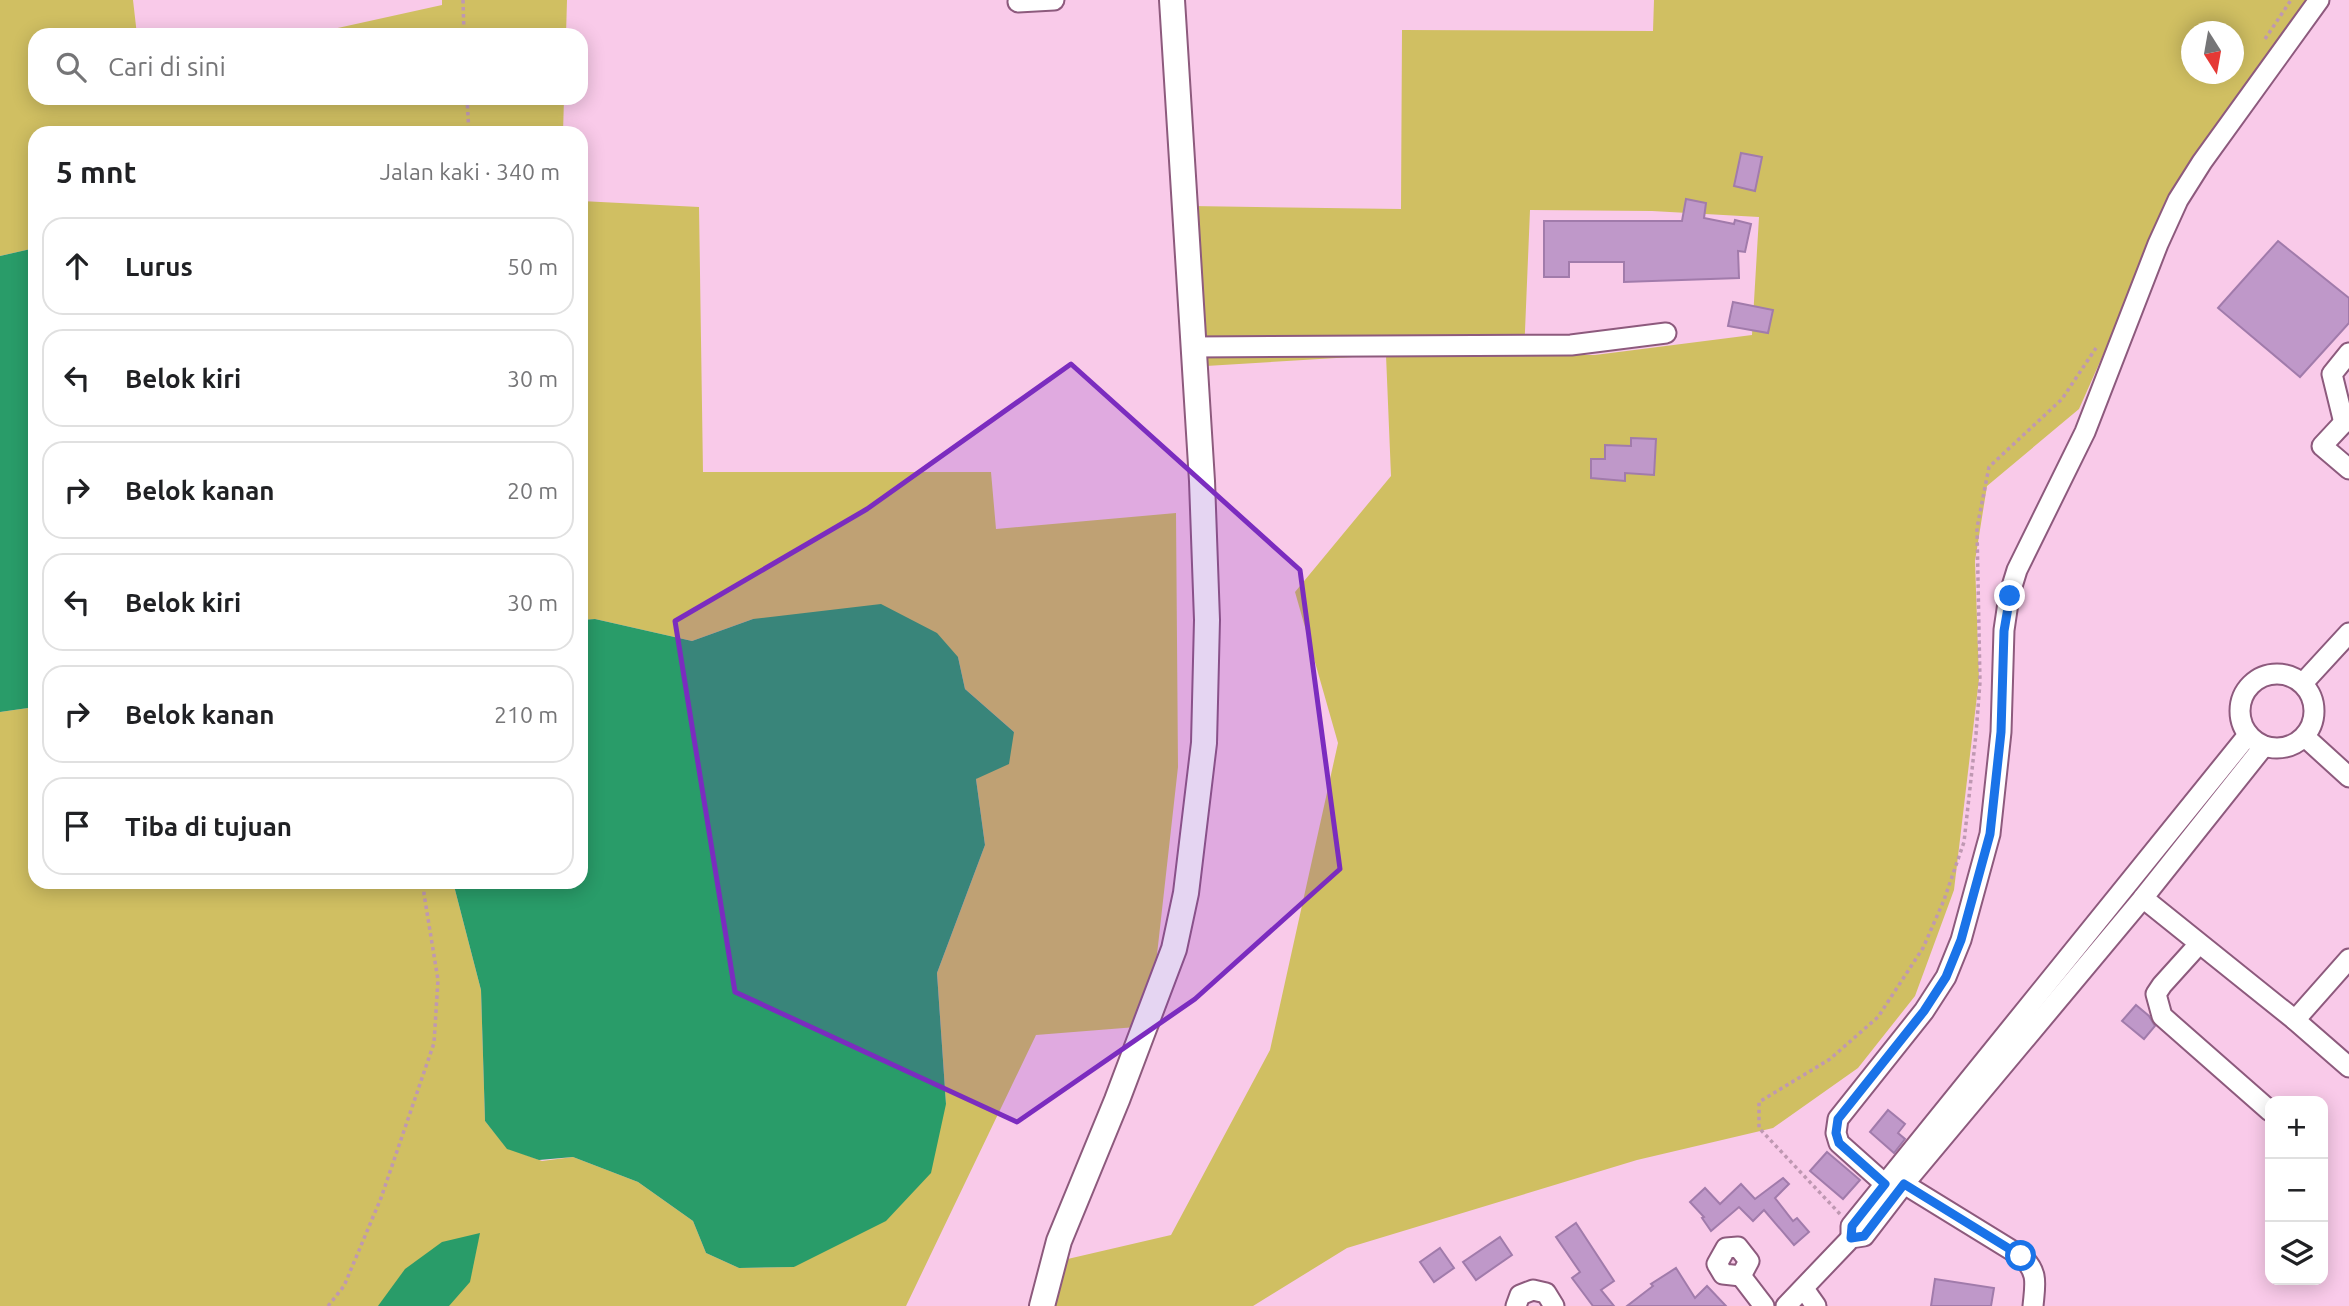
<!DOCTYPE html>
<html lang="id">
<meta charset="utf-8">
<style>
body{margin:0;font-family:Ubuntu,sans-serif;background:#f6f6f6;color:#202124}
.controls{position:absolute;right:21px;bottom:21px;display:grid;overflow:hidden;border-radius:14px;box-shadow:0 4px 18px #0003}
.controls button{width:63px;height:63px;display:grid;place-items:center;padding:0;border:0;border-bottom:2px solid #e0e0e0;background:#fff;color:#202124;font:35px sans-serif}
.compass{position:absolute;left:2181px;top:21px;width:63px;height:63px;border-radius:50%;background:#fff;box-shadow:0 4px 18px #0003;rotate:169deg}
.stop{position:absolute;width:21px;height:21px;margin:-16px;border:5px solid #1a73e8;border-radius:50%;background:#fff}
.stop.end{background:#1a73e8;border-color:#fff;box-shadow:0 2px 7px #0008}
.list{margin:0;padding:0;list-style:none}
h2{display:flex;justify-content:space-between;align-items:center;height:91px;margin:0;padding:0 28px;font-size:30px}
h2 small{font-size:23px;font-weight:400;color:#757577}
.list li{display:grid;grid-template-columns:46px 1fr auto;gap:21px;align-items:center;box-sizing:border-box;height:98px;margin:0 14px 14px;padding:0 14px;border:2px solid #e0e0e0;border-radius:21px}
.list b{display:block;font-size:26px;white-space:nowrap}
.list em{font-size:23px;font-style:normal;color:#757577}
.icon{flex:none;width:38px;height:38px;fill:none;stroke:currentColor;stroke-width:2;stroke-linecap:round;stroke-linejoin:round}
.map{position:relative;flex:none;width:2349px;height:1306px;overflow:hidden}
.search{position:absolute;background:#fff;box-shadow:0 4px 18px #0003;left:28px;top:28px;width:560px;height:77px;display:flex;align-items:center;gap:18px;box-sizing:border-box;padding:0 24px;border-radius:21px;color:#757577;font-size:26px}
.panel{position:absolute;background:#fff;box-shadow:0 4px 18px #0003;left:28px;top:126px;width:560px;height:763px;border-radius:21px}
.map>svg:first-child{display:block}
.green{fill:#d0bf62;fill-rule:evenodd}
.water{fill:#299c69}
.building{fill:#bf98c9;stroke:#a17bab;stroke-width:2}
.lines{fill:none;stroke-linecap:round;stroke-linejoin:round}
.minor-casing{stroke:#8d5a7d;stroke-width:23}
.major-casing{stroke:#8d5a7d;stroke-width:28}
.path{stroke:#bf98b2;stroke-width:3.5;stroke-dasharray:3.5 3.5;stroke-linecap:butt}
.minor{stroke:#fff;stroke-width:19}
.major{stroke:#fff;stroke-width:24}
.route{stroke:#1a73e8;stroke-width:9}
.marked{fill:#7b2cbf;fill-opacity:0.2;stroke:#7b2cbf;stroke-width:5;stroke-linejoin:round}
</style>
<div class="map">
<svg width="2349" height="1306" viewBox="0 0 2349 1306">
<rect width="100%" height="100%" fill="#f9cae9"/>
<g class="green">
<path d="M0,0H133L137,35H35V98H564L563,133H35V248L0,256Z"/>
<path d="M442,0H567L566,35H306L442,5Z"/>
<path d="M1654,0H2308L2182,177L2079,409L1987,486L1975,561L1979,679L1954,890L1915,996L1858,1068L1773,1128L1637,1160L1347,1248L1253,1306H1056L1059,1261L1171,1235L1270,1050L1338,743L1295,592L1391,476L1386,355L1206,366L1191,206L1401,209L1402,30L1653,31ZM2192,32H2234V74H2192ZM1530,210L1652,211L1759,217L1752,335L1595,355H1524Z"/>
<path d="M581,201L699,207L703,472H991L996,529L1176,513L1178,767L1149,1026L1036,1035L906,1306H0V712L35,707V882H453L481,990L485,1121L507,1148L542,1161L573,1157L638,1182L693,1221L706,1253L739,1268L794,1267L946,1104L937,973L985,845L976,779L1014,732L965,689L958,657L753,619L692,641L595,619L581,620Z"/>
</g>
<g class="water">
<path d="M35,248V707L0,712V256Z"/>
<path d="M881,604L937,633L958,657L965,689L1014,732L1009,764L976,779L985,845L937,973L946,1104L931,1173L886,1221L794,1267L739,1268L706,1253L693,1221L638,1182L573,1157L539,1160L507,1149L485,1121L481,990L453,882H581V620L595,619L692,641L753,619Z"/>
<path d="M480,1233L470,1282L449,1306H378L405,1269L442,1242Z"/>
</g>
<g class="building">
<path d="M1741,153L1762,157L1755,191L1734,186Z"/>
<path d="M1686,199L1706,203L1704,218L1734,224L1735,220L1751,224L1745,252L1738,251L1739,278L1624,282V262H1569V277H1544V221H1682Z"/>
<path d="M2278,241L2349,298V323L2300,377L2218,308Z"/>
<path d="M1733,302L1773,310L1768,333L1728,326Z"/>
<path d="M1631,438L1656,439L1654,475L1625,473V481L1591,478V459H1605V445L1631,446Z"/>
<path d="M2136,1005L2149,1016L2155,1026L2144,1039L2122,1021Z"/>
<path d="M1888,1110L1905,1124L1898,1133L1905,1139L1894,1153L1870,1132Z"/>
<path d="M1827,1152L1860,1180L1843,1199L1810,1171Z"/>
<path d="M1783,1178L1789,1184L1775,1198L1793,1221L1797,1218L1809,1232L1794,1245L1764,1210L1753,1221L1739,1207L1711,1231L1702,1218L1704,1217L1690,1202L1705,1188L1720,1204L1741,1184L1755,1199Z"/>
<path d="M1576,1223L1614,1281L1601,1290L1614,1306H1593L1572,1278L1580,1272L1556,1237Z"/>
<path d="M1500,1237L1512,1255L1476,1280L1463,1262Z"/>
<path d="M1440,1248L1454,1268L1434,1282L1420,1262Z"/>
<path d="M1676,1268L1695,1298L1707,1286L1726,1306H1627L1653,1286L1651,1284Z"/>
<path d="M1935,1279L1994,1288L1991,1306H1931Z"/>
</g>
<g class="lines">
<defs>
<g id="minor">
<path d="M1018,2L1054,0"/>
<path d="M1192,347L1571,345L1666,333"/>
<path d="M2349,417L2322,446L2349,469"/>
<path d="M2344,423L2332,374L2349,353"/>
<circle cx="2277" cy="711" r="37"/>
<path d="M2303,683L2349,633"/>
<path d="M2305,737L2349,777"/>
<path d="M2143,898L2295,1020L2349,1067"/>
<path d="M2199,944L2162,985L2156,994L2162,1016L2270,1111"/>
<path d="M2295,1020L2349,959"/>
<path d="M1885,1184L1839,1143L1836,1133L1838,1119L1924,1011L1946,977L1961,940L1990,834L2001,732L2004,630L2009,596L2017,570L2085,432L2158,244L2178,200L2202,162L2319,0"/>
<path d="M1904,1184L2021,1256C2039,1272 2035,1284 2033,1306"/>
<path d="M1851,1238V1226L1885,1184L2248,735"/>
<path d="M1738,1247L1749,1261L1741,1276L1723,1274L1717,1264L1726,1248Z"/>
<path d="M1741,1276L1764,1306"/>
<path d="M1804,1289L1816,1306"/>
<path d="M1516,1306L1520,1295L1533,1290L1546,1293L1554,1306"/>
<path d="M1786,1306L1851,1238L1864,1236L1904,1184L2143,898L2264,746"/>
</g>
<path id="major" d="M1042,1306L1059,1241L1117,1100L1174,949L1186,893L1204,743L1207,620L1202,481L1172,0"/>
</defs>
<use href="#minor" class="minor-casing"/>
<use href="#major" class="major-casing"/>
<g class="path">
<path d="M463,0L464,35"/>
<path d="M2265,39L2291,0"/>
<path d="M467,98L469,133"/>
<path d="M1840,1214L1759,1128V1102L1830,1059L1878,1017L1923,948L1944,900L1964,842L1976,734L1980,682L1977,528L1989,467L2062,399L2096,348"/>
<path d="M328,1306L344,1286L381,1198L434,1043L438,980L424,894V882"/>
</g>
<use href="#minor" class="minor"/>
<use href="#major" class="major"/>
</g>
<g class="lines">
<path class="route" d="M2010,596L2004,631L2001,732L1990,834L1961,940L1946,977L1924,1011L1838,1119L1836,1133L1839,1143L1885,1184L1852,1226L1851,1238L1864,1236L1904,1184L2021,1256"/>
</g>
<path class="marked" d="M1071,364L1300,570L1340,869L1195,999L1017,1122L735,992L675,621L867,509Z"/>
</svg>
<div class="controls">
<button>+</button>
<button>−</button>
<button><svg class="icon" aria-label="layers" viewBox="0 0 24 24"><path d="M12 4l9 5-9 5-9-5zM3 14l9 5 9-5"/></svg></button>
</div>
<svg class="compass" viewBox="-18 -18 36 36"><path d="M0-13l5 13h-10z" fill="#e53935"/><path d="M0 13l5-13h-10z" fill="#757577"/></svg>
<div class="stop" style="left:2021px;top:1256px"></div>
<div class="stop end" style="left:2010px;top:596px"></div>
<div class="search"><svg class="icon" aria-label="search" viewBox="0 0 24 24"><circle cx="10" cy="10" r="6"/><path d="M15 15l6 6"/></svg>Cari di sini</div>
<section class="panel">
<h2>5 mnt<small>Jalan kaki · 340 m</small></h2>
<ul class="list">
<li><svg class="icon" aria-label="ahead" viewBox="0 0 24 24"><path d="M12 20V5M6 11l6-6 6 6"/></svg><div><b>Lurus</b></div><em>50 m</em></li>
<li><svg class="icon" aria-label="left" viewBox="0 0 24 24"><path d="M17 20v-9H6M10 6l-5 5 5 5"/></svg><div><b>Belok kiri</b></div><em>30 m</em></li>
<li><svg class="icon" aria-label="right" viewBox="0 0 24 24"><path d="M7 20v-9h11M14 6l5 5-5 5"/></svg><div><b>Belok kanan</b></div><em>20 m</em></li>
<li><svg class="icon" aria-label="left" viewBox="0 0 24 24"><path d="M17 20v-9H6M10 6l-5 5 5 5"/></svg><div><b>Belok kiri</b></div><em>30 m</em></li>
<li><svg class="icon" aria-label="right" viewBox="0 0 24 24"><path d="M7 20v-9h11M14 6l5 5-5 5"/></svg><div><b>Belok kanan</b></div><em>210 m</em></li>
<li><svg class="icon" aria-label="arrive" viewBox="0 0 24 24"><path d="M6 21V4h12l-3 4 3 4H6"/></svg><div><b>Tiba di tujuan</b></div></li>
</ul>
</section>
</div>
